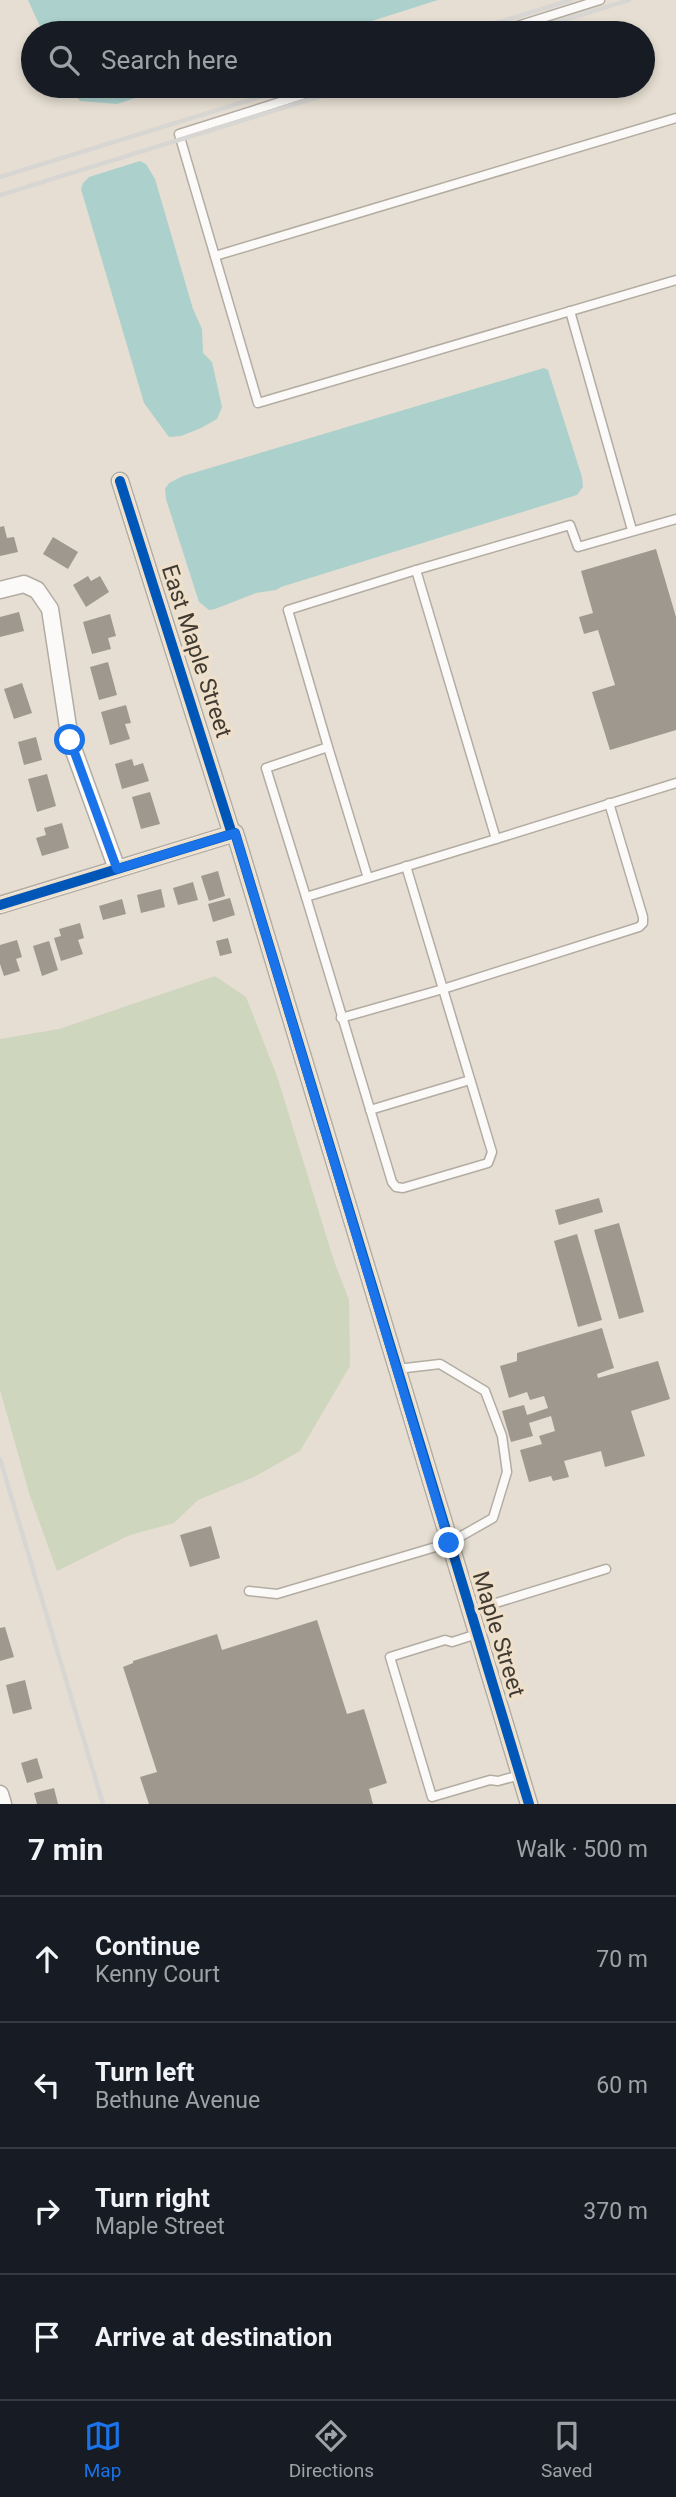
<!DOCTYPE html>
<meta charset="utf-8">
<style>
body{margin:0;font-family:Roboto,sans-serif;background:#242831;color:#f1f3f6}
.stop{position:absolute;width:21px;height:21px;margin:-16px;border:5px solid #1a73e8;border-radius:50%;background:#fff}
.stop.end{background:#1a73e8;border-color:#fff;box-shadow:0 2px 7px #0008}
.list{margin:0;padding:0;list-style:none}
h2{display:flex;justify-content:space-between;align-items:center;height:91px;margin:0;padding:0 28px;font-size:30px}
h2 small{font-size:23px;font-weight:400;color:#9ea1a6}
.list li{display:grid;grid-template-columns:46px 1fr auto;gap:21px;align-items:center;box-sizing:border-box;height:126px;padding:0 28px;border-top:2px solid #363941}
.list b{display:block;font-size:26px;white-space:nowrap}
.list p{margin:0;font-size:23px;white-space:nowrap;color:#9ea1a6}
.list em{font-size:23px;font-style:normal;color:#9ea1a6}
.icon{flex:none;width:38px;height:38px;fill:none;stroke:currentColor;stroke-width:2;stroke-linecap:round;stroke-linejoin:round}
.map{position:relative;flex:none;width:676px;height:1804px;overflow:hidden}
.search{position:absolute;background:#171b24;box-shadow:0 4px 10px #0003;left:21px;right:21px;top:21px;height:77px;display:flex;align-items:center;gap:18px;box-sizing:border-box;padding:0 24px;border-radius:38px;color:#9ea1a6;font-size:26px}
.sheet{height:595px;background:#171b24}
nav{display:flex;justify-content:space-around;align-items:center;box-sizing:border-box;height:98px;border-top:2px solid #363941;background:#171b24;font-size:19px;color:#9ea1a6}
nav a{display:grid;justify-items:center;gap:4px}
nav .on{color:#1a73e8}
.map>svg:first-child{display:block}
.green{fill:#ced6bd}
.water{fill:#acd0cc}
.building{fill:#9e988e}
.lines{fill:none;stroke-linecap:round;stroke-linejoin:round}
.lane-casing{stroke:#b2aca3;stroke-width:11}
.street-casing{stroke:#b2aca3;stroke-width:19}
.lane{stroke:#fbfaf8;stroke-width:8}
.street{stroke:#fbfaf8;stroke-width:16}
.rail{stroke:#d8d6d2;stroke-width:4.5}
.cycleway-casing{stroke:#eee0ca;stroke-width:15}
.cycleway{stroke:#0057b8;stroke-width:10}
.route{stroke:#1a73e8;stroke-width:9}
.labels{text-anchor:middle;stroke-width:7;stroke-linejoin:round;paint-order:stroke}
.street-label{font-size:23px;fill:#403a31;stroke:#eee0ca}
</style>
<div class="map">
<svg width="676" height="1804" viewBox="0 0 676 1804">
<rect width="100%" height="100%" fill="#e6ded2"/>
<path class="green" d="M215,976L246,997L277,1076L334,1261L349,1300L350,1366L300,1451L254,1477L198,1500L174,1523L130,1535L57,1571L30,1496L0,1390V1039L59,1029Z"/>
<g class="water">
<path d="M28,0H438L334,33H43Z"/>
<path d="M68,86H172L117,104L80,101Z"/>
<path d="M140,161L146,164L155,179L193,309L202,329L203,353L212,362L222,407L217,419L201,428L181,436L169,437L144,403L81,189L83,183L89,177Z"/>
<path d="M544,368L548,370L582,477L583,487L577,495L281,587L276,590L256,593L215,609L209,610L199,602L166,499L165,489L169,483L183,476Z"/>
</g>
<g class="building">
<path d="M4,526L7,538L14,537L18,552L0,556V527Z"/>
<path d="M53,537L78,552L68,569L43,554Z"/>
<path d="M656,549L676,617V730L610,750L592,692L615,685L598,630L584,634L579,617L593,613L581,571Z"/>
<path d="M88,576L91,581L100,576L109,592L86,607L73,585Z"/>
<path d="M19,612L24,631L0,637V617Z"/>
<path d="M110,614L116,636L108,638L111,649L92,654L83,622Z"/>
<path d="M108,662L117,695L99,700L90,667Z"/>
<path d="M22,683L32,713L14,719L4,689Z"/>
<path d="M126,705L131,723L125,724L130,739L110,745L101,712Z"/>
<path d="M36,737L42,760L24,765L18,742Z"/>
<path d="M132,759L134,766L143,763L149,781L122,789L115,764Z"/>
<path d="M47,774L56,806L37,812L28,779Z"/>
<path d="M150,792L160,824L141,829L132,797Z"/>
<path d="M62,823L69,848L42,856L36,838L46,835L44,828Z"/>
<path d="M218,871L225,896L209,901L201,876Z"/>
<path d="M193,882L198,900L178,905L173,888Z"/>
<path d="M161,889L165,907L141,913L137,895Z"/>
<path d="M230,898L235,915L213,922L208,904Z"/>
<path d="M122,899L126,914L103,920L99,906Z"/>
<path d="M80,923L84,938L78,940L83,954L61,961L54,938L61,936L59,929Z"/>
<path d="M228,938L232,953L220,956L216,941Z"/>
<path d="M17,940L22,957L16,959L20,971L4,976L0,964V945Z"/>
<path d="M49,941L58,970L42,976L33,946Z"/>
<path d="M599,1198L603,1212L559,1225L555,1210Z"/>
<path d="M619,1223L644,1312L619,1319L594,1230Z"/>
<path d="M577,1234L602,1320L578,1327L554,1241Z"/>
<path d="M602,1328L614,1368L597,1374L598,1378L658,1361L670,1399L631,1411L645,1456L605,1467L601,1451L564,1461L569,1477L553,1481L551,1476L529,1482L520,1450L542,1444L539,1436L555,1431L551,1416L529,1423L533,1436L511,1442L502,1411L524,1405L527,1415L548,1408L544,1396L530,1400L527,1392L509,1398L500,1366L517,1361V1353Z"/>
<path d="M211,1526L220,1558L190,1567L180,1535Z"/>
<path d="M317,1620L347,1714L364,1709L387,1783L369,1789L373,1804H149L140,1777L157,1772L123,1667L133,1663V1661L217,1634L222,1650Z"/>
<path d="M5,1627L14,1657L0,1661V1628Z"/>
<path d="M25,1680L32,1709L13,1714L6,1685Z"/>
<path d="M37,1758L43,1778L27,1783L21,1763Z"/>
<path d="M54,1788L58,1804H37L34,1793Z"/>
</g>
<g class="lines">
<defs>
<g id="lane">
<path d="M495,33L600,0"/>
<path d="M331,86L179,134L258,403L676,280"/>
<path d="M215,256L676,118"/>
<path d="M570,311L632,530"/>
<path d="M676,519L578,547L570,525L416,570L496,839L676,783"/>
<path d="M328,747L288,610L416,570"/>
<path d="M368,878L328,747L266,768L306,897L496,839"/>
<path d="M306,897L392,1182L396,1187L403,1188L488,1163L492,1152L406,866"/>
<path d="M341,1018L443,989L639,927L643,923V917L609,803"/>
<path d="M370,1110L470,1080"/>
<path d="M249,1591L277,1594L449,1543L493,1518L507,1472L502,1436L485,1391L440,1364L397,1369"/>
<path d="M470,1611L606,1569"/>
<path d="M477,1634L452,1642L445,1640L390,1657L432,1797L490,1780L498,1781L520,1775"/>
</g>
<g id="street">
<path d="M120,481L232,834"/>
<path d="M0,590L24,584L37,590L50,609L70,740L117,869"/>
<path d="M0,905L235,833L529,1804"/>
<path d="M0,1794L3,1804"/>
</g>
</defs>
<use href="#lane" class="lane-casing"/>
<use href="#street" class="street-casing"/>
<use href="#lane" class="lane"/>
<use href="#street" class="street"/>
<g class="rail">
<path d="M464,33L571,0"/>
<path d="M522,33L629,0"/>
<path d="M0,177L295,86"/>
<path d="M0,195L354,86"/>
<path d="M0,1459L103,1804"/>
</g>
<defs>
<g id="cycleway">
<path d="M120,481L232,834"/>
<path d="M0,905L235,833L529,1804"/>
</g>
</defs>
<use href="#cycleway" class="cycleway-casing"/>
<use href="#cycleway" class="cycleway"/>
</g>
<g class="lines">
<path class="route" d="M70,740L117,869L235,833L449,1543"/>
</g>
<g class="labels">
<g class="street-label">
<text transform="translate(197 651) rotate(72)" y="8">East Maple Street</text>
<text transform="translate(499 1634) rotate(73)" y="8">Maple Street</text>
</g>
</g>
</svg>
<div class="stop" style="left:70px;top:740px"></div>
<div class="stop end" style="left:449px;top:1543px"></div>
<div class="search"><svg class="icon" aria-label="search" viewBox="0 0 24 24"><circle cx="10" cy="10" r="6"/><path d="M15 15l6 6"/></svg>Search here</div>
</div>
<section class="sheet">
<h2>7 min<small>Walk · 500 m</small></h2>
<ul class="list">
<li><svg class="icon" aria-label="ahead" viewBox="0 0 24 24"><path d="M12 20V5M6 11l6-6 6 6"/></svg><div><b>Continue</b><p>Kenny Court</p></div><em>70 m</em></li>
<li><svg class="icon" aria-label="left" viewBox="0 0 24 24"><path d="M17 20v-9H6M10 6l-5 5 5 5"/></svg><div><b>Turn left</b><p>Bethune Avenue</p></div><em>60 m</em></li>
<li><svg class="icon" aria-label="right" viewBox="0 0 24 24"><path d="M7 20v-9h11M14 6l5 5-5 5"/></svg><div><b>Turn right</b><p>Maple Street</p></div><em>370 m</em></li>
<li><svg class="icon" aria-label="arrive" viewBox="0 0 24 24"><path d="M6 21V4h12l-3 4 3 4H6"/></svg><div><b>Arrive at destination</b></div></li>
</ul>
</section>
<nav>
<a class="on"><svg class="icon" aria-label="map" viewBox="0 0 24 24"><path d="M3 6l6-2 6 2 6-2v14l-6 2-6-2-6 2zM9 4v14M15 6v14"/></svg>Map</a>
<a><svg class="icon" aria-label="directions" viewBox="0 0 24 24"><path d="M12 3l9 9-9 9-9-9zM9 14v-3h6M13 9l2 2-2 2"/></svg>Directions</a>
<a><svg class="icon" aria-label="saved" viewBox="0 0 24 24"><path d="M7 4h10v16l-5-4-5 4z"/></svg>Saved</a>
</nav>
